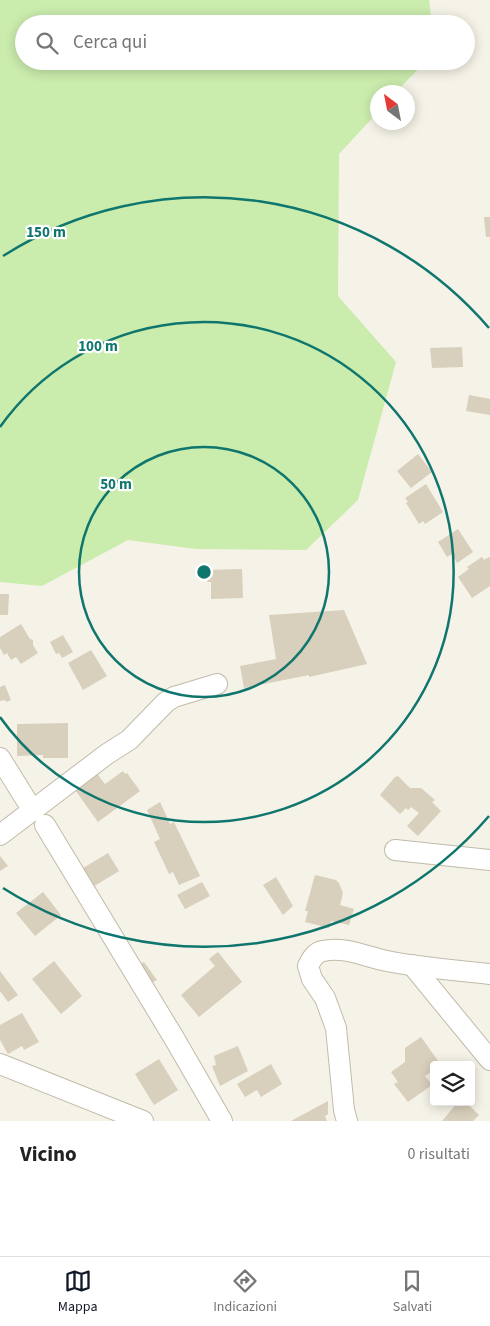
<!DOCTYPE html>
<html lang="it">
<style>
body{margin:0;font-family:"Source Sans 3",sans-serif;background:#f6f6f6;color:#222}
.controls{position:absolute;right:15px;bottom:15px;display:grid;overflow:hidden;border-radius:5px;box-shadow:0 2px 12px #0003}
.controls button{width:45px;height:45px;display:grid;place-items:center;padding:0;border:0;border-bottom:1px solid #e0e0e0;background:#fff;color:#222;font:25px sans-serif}
.compass{position:absolute;left:370px;top:85px;width:45px;height:45px;border-radius:50%;background:#fff;box-shadow:0 2px 12px #0003;rotate:328deg}
.list{margin:0;padding:0;list-style:none}
h2{display:flex;justify-content:space-between;align-items:center;height:65px;margin:0;padding:0 20px;font-size:21px}
h2 small{font-size:16px;font-weight:400;color:#767676}
.icon{flex:none;width:28px;height:28px;fill:none;stroke:currentColor;stroke-width:2;stroke-linecap:round;stroke-linejoin:round}
.map{position:relative;flex:none;width:490px;height:1121px;overflow:hidden}
.search{position:absolute;background:#fff;box-shadow:0 2px 12px #0003;left:15px;right:15px;top:15px;height:55px;display:flex;align-items:center;gap:12px;box-sizing:border-box;padding:0 18px;border-radius:28px;color:#767676;font-size:19px}
.sheet{height:135px;background:#fff}
nav{display:flex;justify-content:space-around;align-items:center;box-sizing:border-box;height:70px;border-top:1px solid #e0e0e0;background:#fff;font-size:14px;color:#767676}
nav a{display:grid;justify-items:center;gap:2px}
nav .on{color:#111827}
.map>svg:first-child{display:block}
.green{fill:#caecad}
.building{fill:#d8cfbc}
.lines{fill:none;stroke-linecap:round;stroke-linejoin:round}
.minor-casing{stroke:#c1bba9;stroke-width:22}
.minor{stroke:#fff;stroke-width:20}
.ring{fill:none;stroke:#0f766e;stroke-width:2.5}
.centre{fill:#0f766e;stroke:#fff;stroke-width:2.5}
.ring-label{font-size:15px;text-anchor:middle;font-weight:bold;fill:#0f766e;stroke:#fff;stroke-width:4.5;stroke-linejoin:round;paint-order:stroke}
</style>
<div class="map">
<svg width="490" height="1121" viewBox="0 0 490 1121">
<rect width="100%" height="100%" fill="#f5f2e7"/>
<path class="green" d="M0,0H429L432,24H24V61H426L396,92H378L377,113L339,154L338,296L396,362L358,500L306,550L196,549L128,540L42,586L0,582Z"/>
<g class="building">
<path d="M484,217H490V237H486Z"/>
<path d="M462,347L463,367L432,368L430,348Z"/>
<path d="M469,395L490,399V415L466,411Z"/>
<path d="M418,454L432,472L411,488L397,471Z"/>
<path d="M426,484L443,512L425,524L423,521L419,524L406,503L408,502L405,498Z"/>
<path d="M458,529L473,552L457,563L452,554L447,557L438,542Z"/>
<path d="M482,557L484,560L489,557L490,558V586L472,598L458,577L469,569L467,567Z"/>
<path d="M242,569L243,598L211,599V582H207V570Z"/>
<path d="M0,594H9L8,615H0Z"/>
<path d="M344,610L367,664L309,677V675L244,688L240,666L276,659L269,615Z"/>
<path d="M21,624L30,639L33,640V645L38,653L21,664L16,657L11,660L7,653L4,655L0,648V637Z"/>
<path d="M63,635L73,652L62,658L59,653L56,654L50,642Z"/>
<path d="M91,650L107,676L83,690L68,663Z"/>
<path d="M5,685L11,700L6,702L5,700L0,701V687Z"/>
<path d="M68,723V758H43V755L17,756V724Z"/>
<path d="M95,771L105,784L123,771L125,774L127,773L140,791L98,822L73,787Z"/>
<path d="M398,776L410,788H421L435,800L432,802L441,811L418,836L407,826L419,813L411,807L408,810L406,808L400,814L380,795L395,777Z"/>
<path d="M160,802L170,824L174,822L200,876L179,885L173,872L169,874L154,842L160,839L147,810Z"/>
<path d="M108,853L119,871L91,888L80,870Z"/>
<path d="M0,856L8,866L0,871Z"/>
<path d="M315,875L336,880L339,883L343,893L340,905L354,909L349,925L331,921L329,928L305,922L308,911H305Z"/>
<path d="M276,877L293,906L283,915L263,885Z"/>
<path d="M202,882L210,896L185,909L177,895Z"/>
<path d="M43,892L61,915L35,936L16,913Z"/>
<path d="M218,952L242,982L199,1017L181,995L215,966L209,959Z"/>
<path d="M54,961L82,996L61,1014L32,979Z"/>
<path d="M144,962L157,980L148,985L136,967Z"/>
<path d="M0,971L18,995L8,1002L0,991Z"/>
<path d="M22,1013L39,1042L24,1050L22,1046L8,1054L0,1040V1025Z"/>
<path d="M421,1037L441,1065H434V1070L425,1076L432,1085L408,1102L394,1084L398,1082L391,1072L405,1062V1048Z"/>
<path d="M238,1046L248,1071L220,1086L212,1066L216,1065L214,1056Z"/>
<path d="M159,1059L178,1090L154,1105L135,1074Z"/>
<path d="M271,1064L282,1084L261,1097L257,1090L245,1097L237,1084Z"/>
<path d="M328,1101V1114L325,1116L327,1121H291Z"/>
<path d="M458,1102H466L479,1115L473,1121H442Z"/>
</g>
<g class="lines">
<defs>
<g id="minor">
<path d="M0,758L33,811"/>
<path d="M45,825L174,1038L222,1121"/>
<path d="M0,835L107,754L129,740L166,702L174,697L217,684"/>
<path d="M395,850L490,860"/>
<path d="M412,965L490,1060"/>
<path d="M0,1064L143,1121"/>
<path d="M347,1121L344,1110L336,1028L325,998L312,979L308,966C311,960 315,952 323,951C345,946 366,957 387,961C421,968 456,970 490,974"/>
</g>
</defs>
<use href="#minor" class="minor-casing"/>
<use href="#minor" class="minor"/>
</g>
<g class="ring">
<circle cx="204" cy="572" r="125"/>
<path d="M0 427A250 250 0 1 1 0 717"/>
<path d="M489 816A375 375 0 0 1 3 888M3 256A375 375 0 0 1 489 328"/>
</g>
<circle cx="204" cy="572" r="8" class="centre"/>
<g class="ring-label">
<text x="46" y="237">150 m</text>
<text x="98" y="351">100 m</text>
<text x="116" y="489">50 m</text>
</g>
</svg>
<div class="controls">
<button><svg class="icon" aria-label="layers" viewBox="0 0 24 24"><path d="M12 4l9 5-9 5-9-5zM3 14l9 5 9-5"/></svg></button>
</div>
<svg class="compass" viewBox="-18 -18 36 36"><path d="M0-13l5 13h-10z" fill="#e53935"/><path d="M0 13l5-13h-10z" fill="#767676"/></svg>
<div class="search"><svg class="icon" aria-label="search" viewBox="0 0 24 24"><circle cx="10" cy="10" r="6"/><path d="M15 15l6 6"/></svg>Cerca qui</div>
</div>
<section class="sheet">
<h2>Vicino<small>0 risultati</small></h2>
<ul class="list">
</ul>
</section>
<nav>
<a class="on"><svg class="icon" aria-label="map" viewBox="0 0 24 24"><path d="M3 6l6-2 6 2 6-2v14l-6 2-6-2-6 2zM9 4v14M15 6v14"/></svg>Mappa</a>
<a><svg class="icon" aria-label="directions" viewBox="0 0 24 24"><path d="M12 3l9 9-9 9-9-9zM9 14v-3h6M13 9l2 2-2 2"/></svg>Indicazioni</a>
<a><svg class="icon" aria-label="saved" viewBox="0 0 24 24"><path d="M7 4h10v16l-5-4-5 4z"/></svg>Salvati</a>
</nav>
